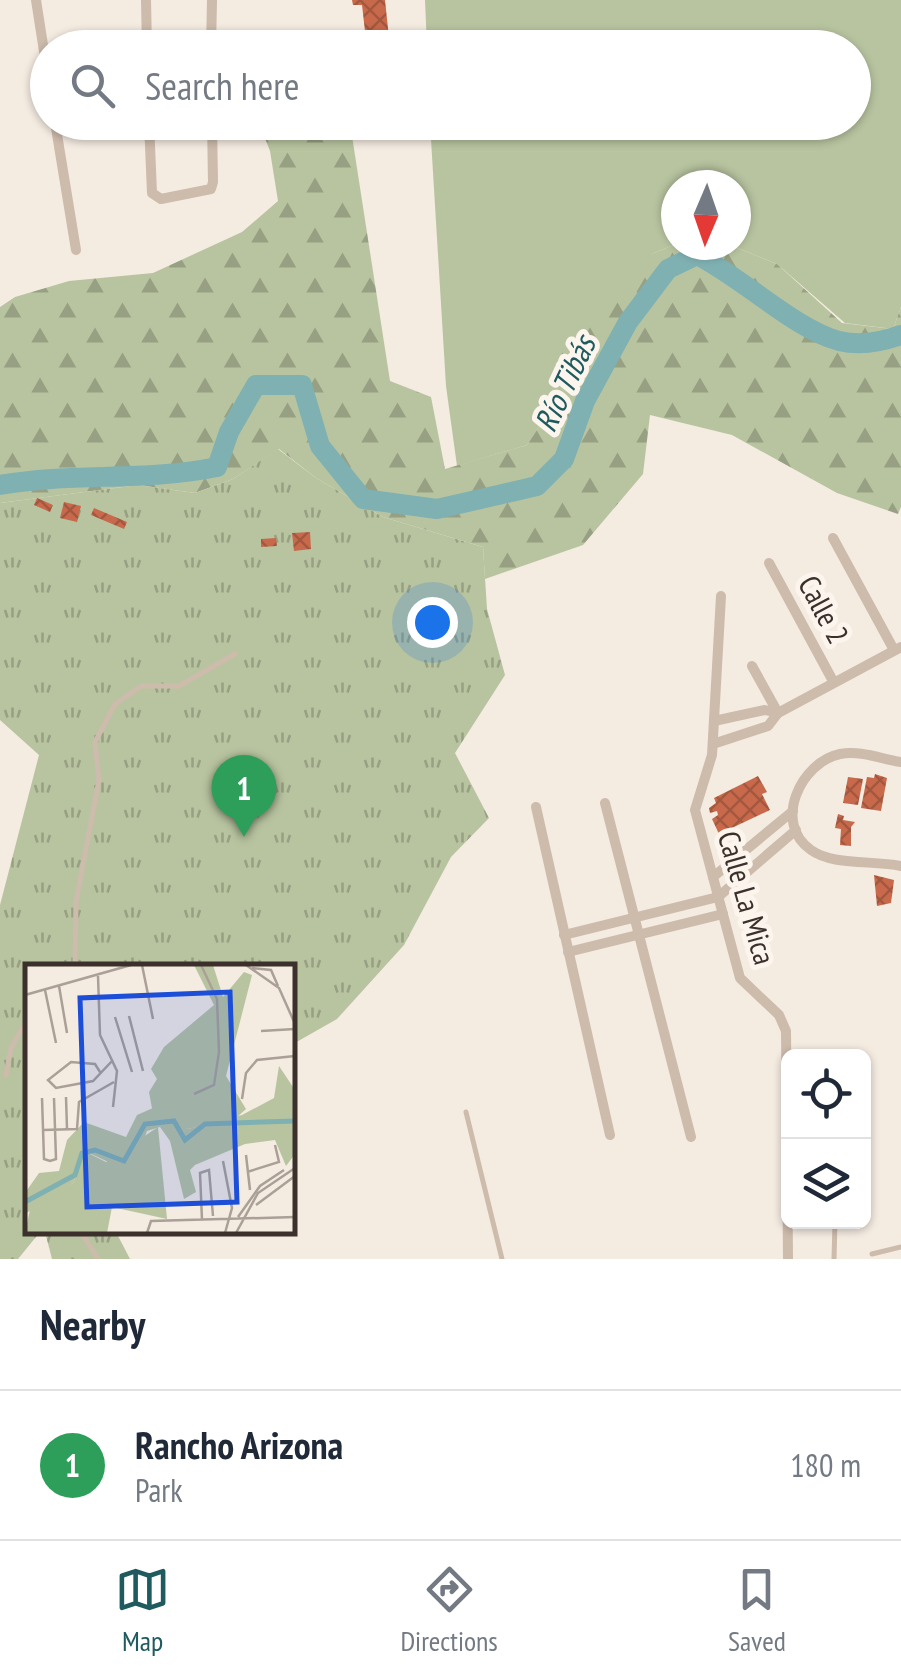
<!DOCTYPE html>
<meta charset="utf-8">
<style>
body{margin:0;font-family:"PT Sans Narrow",sans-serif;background:#f6f6f7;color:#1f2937}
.controls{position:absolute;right:30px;bottom:30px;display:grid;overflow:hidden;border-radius:15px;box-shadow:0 2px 8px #0004}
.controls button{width:90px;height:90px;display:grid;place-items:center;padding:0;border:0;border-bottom:2px solid #e0e1e3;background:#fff;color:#1f2937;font:50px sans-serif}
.compass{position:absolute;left:661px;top:170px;width:90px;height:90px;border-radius:50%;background:#fff;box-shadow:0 2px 8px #0004;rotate:182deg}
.you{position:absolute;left:432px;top:622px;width:35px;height:35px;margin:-25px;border:8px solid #fff;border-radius:50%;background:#1a73e8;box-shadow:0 0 0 15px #1a73e833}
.badge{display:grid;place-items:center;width:65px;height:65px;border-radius:50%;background:#1f5a5e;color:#fff;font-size:32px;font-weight:700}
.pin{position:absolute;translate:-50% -82px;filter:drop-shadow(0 2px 5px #0008)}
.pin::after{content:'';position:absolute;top:52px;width:35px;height:30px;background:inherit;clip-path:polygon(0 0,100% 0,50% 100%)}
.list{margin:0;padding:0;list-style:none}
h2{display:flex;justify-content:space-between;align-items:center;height:130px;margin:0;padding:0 40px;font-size:42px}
h2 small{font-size:32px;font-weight:400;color:#747a83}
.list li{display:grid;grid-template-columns:65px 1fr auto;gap:30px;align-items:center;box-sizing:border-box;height:150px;padding:0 40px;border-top:2px solid #e0e1e3}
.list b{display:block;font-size:38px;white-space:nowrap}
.list p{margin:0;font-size:32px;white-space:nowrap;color:#747a83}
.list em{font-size:32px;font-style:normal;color:#747a83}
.icon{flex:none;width:55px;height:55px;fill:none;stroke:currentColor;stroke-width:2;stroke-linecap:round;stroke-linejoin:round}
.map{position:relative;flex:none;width:901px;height:1259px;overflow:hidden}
.search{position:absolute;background:#fff;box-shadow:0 2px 8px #0004;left:30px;right:30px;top:30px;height:110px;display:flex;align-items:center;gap:25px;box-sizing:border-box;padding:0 35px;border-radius:55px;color:#747a83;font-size:38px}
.sheet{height:280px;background:#fff}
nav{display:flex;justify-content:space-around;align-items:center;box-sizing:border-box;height:140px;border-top:2px solid #e0e1e3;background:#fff;font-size:28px;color:#747a83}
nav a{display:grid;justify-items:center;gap:5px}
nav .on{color:#1f5a5e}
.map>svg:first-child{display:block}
.grass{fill:#b8c4a0}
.forest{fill:url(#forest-firs)}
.park{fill:url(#park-tufts)}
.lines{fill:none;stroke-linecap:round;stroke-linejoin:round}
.river{stroke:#7fb0b2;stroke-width:20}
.building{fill:url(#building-cross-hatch)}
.lane{stroke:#cdbbac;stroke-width:5}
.street{stroke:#cdbbac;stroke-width:10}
.labels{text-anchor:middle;stroke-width:10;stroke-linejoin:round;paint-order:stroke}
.street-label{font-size:30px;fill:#3b302b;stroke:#fbf5ee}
.water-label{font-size:32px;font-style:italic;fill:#1f5a5e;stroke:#fbf5ee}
.inset-river{fill:none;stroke:#7fb0b2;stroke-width:5}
.inset-road{fill:none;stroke:#aaa098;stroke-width:2.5}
.view{fill:#1d4ed8;fill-opacity:0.15;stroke:#1d4ed8;stroke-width:5}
.inset-edge{fill:none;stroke:#3b302b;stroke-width:5}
</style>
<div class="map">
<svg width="901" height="1259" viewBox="0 0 901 1259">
<defs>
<pattern id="forest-firs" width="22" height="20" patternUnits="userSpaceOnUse" patternTransform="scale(2.5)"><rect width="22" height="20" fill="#b8c4a0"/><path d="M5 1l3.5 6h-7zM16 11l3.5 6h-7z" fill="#97a083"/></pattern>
<pattern id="park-tufts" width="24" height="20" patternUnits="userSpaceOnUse" patternTransform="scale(2.5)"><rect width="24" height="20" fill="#b8c4a0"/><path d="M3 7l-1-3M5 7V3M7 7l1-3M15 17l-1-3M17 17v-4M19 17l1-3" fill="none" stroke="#97a083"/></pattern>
<pattern id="building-cross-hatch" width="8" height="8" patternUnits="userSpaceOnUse" patternTransform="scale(2.5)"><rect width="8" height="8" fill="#c8694b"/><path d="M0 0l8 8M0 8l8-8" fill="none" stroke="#a4573f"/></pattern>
</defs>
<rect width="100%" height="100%" fill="#f4ebe1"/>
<path class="grass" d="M425,0H901V307L893,329L845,323L777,264L730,245H736V185H676V244L654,253L555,374L550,410L527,445L457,466L446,386L430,123L854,122V48L427,47Z"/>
<path class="forest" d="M259,123H350L390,381L431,397L445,469L527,445L550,410L555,374L570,329L654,253L676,244L730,245L777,264L842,323L893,329L901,307V507L898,514L837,493L732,435L650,415L643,474L583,545L485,579L483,547L383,517L316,478L279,449L233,479L195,493L138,485L0,503V307L15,297L69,281L153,273L242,232L278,201L270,151Z"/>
<g class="park">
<path d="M278,449L316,478L383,517L483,547L487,609L505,675L455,753L489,818L451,857L404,945L337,1019L293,1044L292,966H28V1232H40L18,1259H0V905L39,755L0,720V503L138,485L195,493L233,479Z"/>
<path d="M45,1232H116L130,1259H52Z"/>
</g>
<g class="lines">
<path class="river" d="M0,485C72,472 145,482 217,467L229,432L256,385H302L320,446L363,499L437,509L537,486L564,459L585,401L628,322L668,269L697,255C743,278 793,328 839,341C860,346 882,342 901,335"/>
</g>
<g class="building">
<path d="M352,0H385L389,38L366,40L362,5H353Z"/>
<path d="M37,498L53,505L50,512L34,505Z"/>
<path d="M64,502L81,506L77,522L60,518Z"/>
<path d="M94,508L127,522L124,529L91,515Z"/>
<path d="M310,532L311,549L294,551L292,533Z"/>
<path d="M276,538L277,546L261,547V539Z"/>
<path d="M875,774L887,778L881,811L861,808L867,777L874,778Z"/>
<path d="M758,776L767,792L762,794L770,810L719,834L712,819L718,815L717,811L710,813L709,808L716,803L714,798Z"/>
<path d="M848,777L863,779L858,805L843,803Z"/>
<path d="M838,814L844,816L843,820L855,822L851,827V846L840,845L841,829L835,828Z"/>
<path d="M745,854L758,867L745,876L735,862Z"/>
<path d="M874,875L894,880L891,903L877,906Z"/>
</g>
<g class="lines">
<g class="lane">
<path d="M75,966L76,902L99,780L95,742L115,704L141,686H179L235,654"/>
<path d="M6,1075L11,1048L28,1018"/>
<path d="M466,1112L502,1259"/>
<path d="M81,1232L98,1259"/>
<path d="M872,1254L901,1247"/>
<path d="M834,1259L835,1222"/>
</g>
<g class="street">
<path d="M36,0L48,77"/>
<path d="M146,0L147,48"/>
<path d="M146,38H211"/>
<path d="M211,48L212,0"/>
<path d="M55,122L76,250"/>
<path d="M149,122L152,193L161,199L211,189L213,182L212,122"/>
<path d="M833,538L894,650"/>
<path d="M769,563L833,681"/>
<path d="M721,596L712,755L695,810L740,978L779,1015L786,1031L788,1259"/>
<path d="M752,666L778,713"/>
<path d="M714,721L765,710L778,713"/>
<path d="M713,744L768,726L778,713L901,647"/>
<path d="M901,762C881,759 861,750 840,754C801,762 772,823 811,850C833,866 873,860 901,866"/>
<path d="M605,803L691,1137"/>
<path d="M536,807L610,1135"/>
<path d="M713,877L793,811"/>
<path d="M564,935L718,897L796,830"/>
<path d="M568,952L723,914"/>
</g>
</g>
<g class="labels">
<g class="street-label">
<text transform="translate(823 610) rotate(62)" y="10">Calle 2</text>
<text transform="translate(746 898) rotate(74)" y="10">Calle La Mica</text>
</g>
<g class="water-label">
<text transform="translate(565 384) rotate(-65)" y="11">Río Tibás</text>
</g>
</g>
<g transform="translate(25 964)">
<rect width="270" height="270" fill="#f4ebe1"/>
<path d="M133,163L142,255L87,243L82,269H0L6,241L48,219L61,188L81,198Z" fill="#b8c4a0"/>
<path d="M254,102L270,126V190L261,202L250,176L220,180L170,201L165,206L171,228L159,235L145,177L135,163L122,167L115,186L94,203L62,188L48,219L0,250V229L14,209L34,207L42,176L59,158L101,173L112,151L128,144L163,165L217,151L249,134Z" fill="#b8c4a0"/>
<path d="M169,1H188L198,33L219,8L227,11L201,112L221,145L211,154L163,165L128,150L124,128L132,115L126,105L139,83L189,41Z" fill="#b8c4a0"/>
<path class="inset-river" d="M0,238L50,211L57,189L70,186L99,197L120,160L149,157L160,176L180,160L270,157"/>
<path class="inset-road" d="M117,1L128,55M221,1L254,24L270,60M227,4L246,6L253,22M73,12L75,71L92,107L88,143M34,22L42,69M20,26L31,79M0,31L106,1M104,52L118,107M90,53L107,108M236,67L270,65M75,108L70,100L46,98L23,116L31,124L68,117L88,96M0,117V159M169,130L189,121L194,88L192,35L176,1M41,133L42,165M17,134L19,195L25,197L31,195L29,134M217,135L221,109L232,96L270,92M18,166L52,165L54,138L89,118M221,191L225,226M198,197L207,244L200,269M222,208L254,198L250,181M231,241L270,212M213,253L235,222L259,206M177,256L175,209L184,206L188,252M122,269L126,257L270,253M211,269L233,229L270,204"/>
<path class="view" d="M205,28L212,238L62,243L55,34Z"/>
<rect width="270" height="270" class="inset-edge"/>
</g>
</svg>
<div class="controls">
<button><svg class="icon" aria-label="locate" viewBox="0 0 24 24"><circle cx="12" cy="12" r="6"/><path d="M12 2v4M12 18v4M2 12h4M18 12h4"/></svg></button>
<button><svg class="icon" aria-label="layers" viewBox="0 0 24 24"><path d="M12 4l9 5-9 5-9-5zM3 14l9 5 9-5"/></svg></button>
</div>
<svg class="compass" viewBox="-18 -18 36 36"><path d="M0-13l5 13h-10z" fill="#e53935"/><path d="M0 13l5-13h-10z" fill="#747a83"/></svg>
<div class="you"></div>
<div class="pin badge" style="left:244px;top:837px;background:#2e9e5b">1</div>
<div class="search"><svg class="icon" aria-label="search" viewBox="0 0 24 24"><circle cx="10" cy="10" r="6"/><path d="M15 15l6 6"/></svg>Search here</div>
</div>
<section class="sheet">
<h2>Nearby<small></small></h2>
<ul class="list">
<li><span class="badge" style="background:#2e9e5b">1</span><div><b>Rancho Arizona</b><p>Park</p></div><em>180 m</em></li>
</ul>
</section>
<nav>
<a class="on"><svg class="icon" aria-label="map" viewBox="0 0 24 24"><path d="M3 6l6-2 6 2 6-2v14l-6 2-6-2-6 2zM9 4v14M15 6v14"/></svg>Map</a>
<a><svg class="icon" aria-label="directions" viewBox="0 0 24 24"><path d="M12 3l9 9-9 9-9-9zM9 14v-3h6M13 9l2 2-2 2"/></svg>Directions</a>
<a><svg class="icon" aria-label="saved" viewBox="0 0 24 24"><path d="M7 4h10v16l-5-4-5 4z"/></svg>Saved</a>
</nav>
